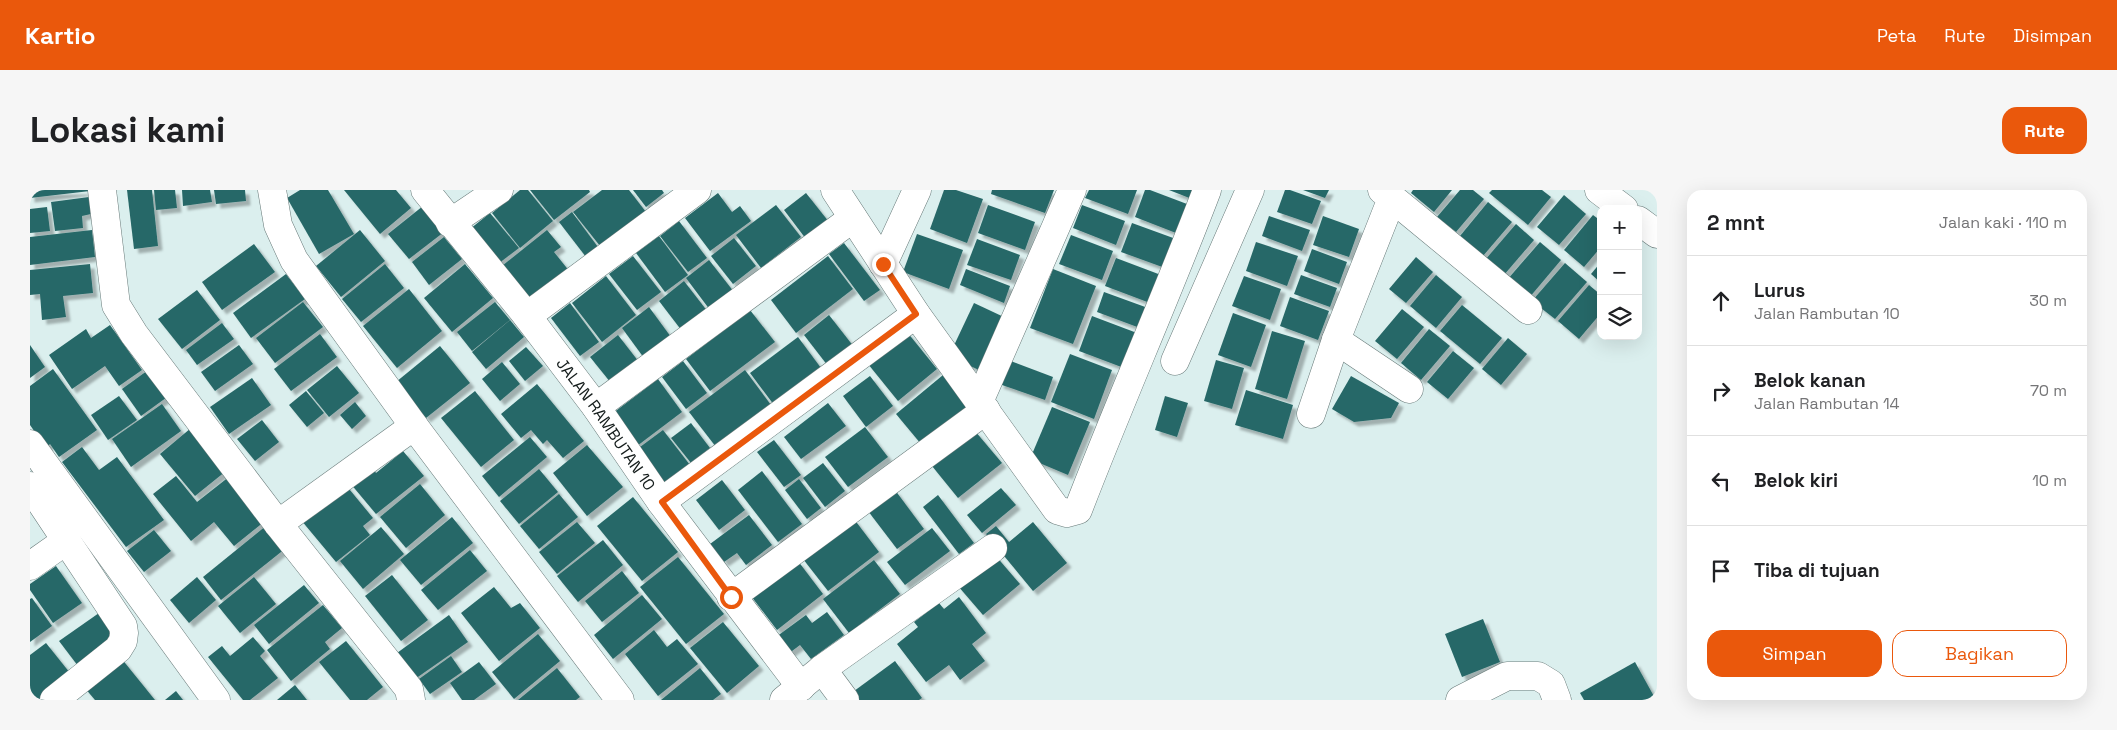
<!DOCTYPE html>
<html lang="id">
<meta charset="utf-8">
<style>
body{margin:0;font-family:"Space Grotesk",sans-serif;background:#f6f6f6;color:#202124}
.controls{position:absolute;right:15px;top:15px;display:grid;overflow:hidden;border-radius:10px;box-shadow:0 5px 20px #0002}
.controls button{width:45px;height:45px;display:grid;place-items:center;padding:0;border:0;border-bottom:1px solid #e0e0e0;background:#fff;color:#202124;font:25px sans-serif}
.stop{position:absolute;width:15px;height:15px;margin:-11px;border:4px solid #ea580c;border-radius:50%;background:#fff}
.stop.end{background:#ea580c;border-color:#fff;box-shadow:0 1px 5px #0008}
.list{margin:0;padding:0;list-style:none}
h2{display:flex;justify-content:space-between;align-items:center;height:65px;margin:0;padding:0 20px;font-size:21px}
h2 small{font-size:16px;font-weight:400;color:#757577}
.list li{display:grid;grid-template-columns:32px 1fr auto;gap:15px;align-items:center;box-sizing:border-box;height:90px;padding:0 20px;border-top:1px solid #e0e0e0}
.list b{display:block;font-size:19px;white-space:nowrap}
.list p{margin:0;font-size:16px;white-space:nowrap;color:#757577}
.list em{font-size:16px;font-style:normal;color:#757577}
.actions{display:flex;gap:10px;padding:15px 20px}
.actions a{flex:1;padding:11px 0;border:1px solid #ea580c;border-radius:15px;text-align:center;font-size:18px;color:#ea580c}
.actions .main{background:#ea580c;color:#fff}
.icon{flex:none;width:28px;height:28px;fill:none;stroke:currentColor;stroke-width:2;stroke-linecap:round;stroke-linejoin:round}
.map{position:relative;flex:none;width:1627px;height:510px;overflow:hidden;border-radius:15px}
header{display:flex;align-items:center;gap:30px;box-sizing:border-box;height:70px;padding:0 25px;background:#ea580c;color:#fff}
header strong{font-size:24px}
nav{display:flex;gap:28px;margin-inline-start:auto;font-size:18px}
.intro{display:flex;align-items:center;justify-content:space-between;box-sizing:border-box;height:120px;padding:0 30px}
h1{margin:0;font-size:35px}
.button{padding:12px 22px;border-radius:15px;background:#ea580c;color:#fff;font-size:18px;font-weight:700}
main{display:flex;gap:30px;padding:0 30px}
aside{flex:1;background:#fff;border-radius:15px;box-shadow:0 5px 20px #0002}
.map>svg:first-child{display:block}
.building{fill:#286867;filter:url(#shadow)}
.lines{fill:none;stroke-linecap:round;stroke-linejoin:round}
.minor-casing{stroke:#687a79;stroke-width:29}
.minor{stroke:#fff;stroke-width:28}
.route{stroke:#ea580c;stroke-width:6}
.labels{text-anchor:middle;stroke-width:5;stroke-linejoin:round;paint-order:stroke}
.street-label{font-size:16px;fill:#141c1b;stroke:#e8fcfc}
</style>
<header>
<strong>Kartio</strong>
<nav><a>Peta</a><a>Rute</a><a>Disimpan</a></nav>
</header>
<div class="intro"><h1>Lokasi kami</h1><a class="button">Rute</a></div>
<main>
<div class="map">
<svg width="1627" height="510" viewBox="0 0 1627 510">
<defs>
<filter id="shadow"><feDropShadow dx="4.5" dy="4.5" stdDeviation="1" flood-color="#0004"/></filter>
</defs>
<rect width="100%" height="100%" fill="#dbefee"/>
<g class="building">
<path d="M0,0H60V1L0,8Z"/>
<path d="M97,0H122L128,56L104,59Z"/>
<path d="M124,0H145L147,18L126,20Z"/>
<path d="M152,0H180L182,12L153,16Z"/>
<path d="M184,0H215L216,11L186,14Z"/>
<path d="M270,0H298L324,44L289,64L257,8Z"/>
<path d="M314,0H366L381,18L350,44Z"/>
<path d="M490,0H498L523,31L490,58L462,23Z"/>
<path d="M500,0H559L560,2L524,30Z"/>
<path d="M572,0H599L616,22L570,56L543,22Z"/>
<path d="M603,0H632L634,3L616,17Z"/>
<path d="M914,0H926L953,9L937,53L900,39Z"/>
<path d="M962,0H1024L1015,23L961,4Z"/>
<path d="M1059,0H1107L1098,24L1055,8Z"/>
<path d="M1115,0H1120L1157,14L1146,43L1105,27Z"/>
<path d="M1139,0H1171L1167,11Z"/>
<path d="M1255,0H1260L1291,11L1282,34L1247,22Z"/>
<path d="M1273,0H1299L1295,8Z"/>
<path d="M1383,0H1422L1404,22L1381,3Z"/>
<path d="M1430,0H1443L1454,9L1426,42L1407,27Z"/>
<path d="M1462,0H1512L1521,7L1498,35L1459,3Z"/>
<path d="M688,3L702,22L710,16L721,31L680,61L655,28Z"/>
<path d="M776,3L799,32L776,49L754,20Z"/>
<path d="M1534,5L1556,24L1529,55L1507,37Z"/>
<path d="M59,7L61,24L52,26L53,38L25,41L21,12Z"/>
<path d="M1458,12L1482,32L1453,66L1430,46Z"/>
<path d="M746,15L771,47L731,78L706,45Z"/>
<path d="M958,15L1005,32L995,60L948,43Z"/>
<path d="M1052,15L1095,31L1086,55L1043,38Z"/>
<path d="M393,16L414,42L379,69L358,44Z"/>
<path d="M17,17L20,41L0,43V19Z"/>
<path d="M542,22L568,57L556,67L529,32Z"/>
<path d="M460,23L489,58L468,74L440,39Z"/>
<path d="M1563,25L1571,31V57L1554,77L1534,60Z"/>
<path d="M1239,26L1280,40L1272,61L1232,46Z"/>
<path d="M1293,26L1329,39L1319,67L1283,55Z"/>
<path d="M649,31L677,68L658,82L630,46Z"/>
<path d="M1102,33L1146,49L1135,78L1091,62Z"/>
<path d="M1486,34L1504,50L1474,85L1455,70Z"/>
<path d="M62,40L65,67L0,75V47Z"/>
<path d="M330,40L355,71L311,107L286,76Z"/>
<path d="M517,40L531,57L524,62L540,82L501,113L472,76Z"/>
<path d="M887,44L933,60L919,99L873,82Z"/>
<path d="M1041,45L1083,61L1072,90L1029,74Z"/>
<path d="M629,46L658,85L635,102L606,63Z"/>
<path d="M414,47L432,69L399,95L382,72Z"/>
<path d="M704,48L726,76L703,94L681,66Z"/>
<path d="M947,49L990,65L981,90L937,75Z"/>
<path d="M1226,52L1268,66L1257,96L1216,81Z"/>
<path d="M1510,52L1531,70L1499,108L1477,90Z"/>
<path d="M814,53L850,100L834,111L799,64Z"/>
<path d="M224,54L245,82L192,120L172,92Z"/>
<path d="M1282,59L1317,72L1309,94L1274,81Z"/>
<path d="M603,66L631,102L607,120L579,84Z"/>
<path d="M798,66L823,99L766,143L741,110Z"/>
<path d="M1386,67L1403,82L1376,113L1359,99Z"/>
<path d="M1086,68L1131,85L1120,113L1075,96Z"/>
<path d="M679,70L704,102L680,120L656,88Z"/>
<path d="M1571,72V93L1561,84Z"/>
<path d="M1535,73L1557,92L1525,129L1502,111Z"/>
<path d="M60,74L63,103L33,106L36,127L12,130L10,104L0,105V80Z"/>
<path d="M355,74L374,98L331,132L312,109Z"/>
<path d="M435,74L463,108L422,142L394,108Z"/>
<path d="M936,79L980,96L974,113L930,95Z"/>
<path d="M1023,79L1066,96L1043,154L1000,138Z"/>
<path d="M256,84L275,109L221,148L203,123Z"/>
<path d="M1271,85L1307,98L1300,117L1264,104Z"/>
<path d="M1406,85L1432,107L1406,138L1380,116Z"/>
<path d="M576,86L606,125L572,152L542,113Z"/>
<path d="M1214,86L1251,99L1240,130L1202,116Z"/>
<path d="M654,91L678,122L652,141L629,111Z"/>
<path d="M1559,95L1571,105V123L1549,149L1528,131Z"/>
<path d="M379,99L412,141L367,178L333,136Z"/>
<path d="M167,100L190,130L152,159L128,129Z"/>
<path d="M1074,102L1118,118L1110,138L1067,122Z"/>
<path d="M1260,107L1299,121L1288,150L1250,136Z"/>
<path d="M273,112L293,137L245,173L226,148Z"/>
<path d="M465,112L480,130L442,161L427,142Z"/>
<path d="M540,113L569,152L550,166L521,128Z"/>
<path d="M944,113L976,128L951,181L919,166Z"/>
<path d="M1432,115L1472,148L1450,174L1410,141Z"/>
<path d="M619,117L641,147L614,168L592,138Z"/>
<path d="M1372,119L1394,137L1367,169L1345,151Z"/>
<path d="M720,120L745,152L680,201L656,169Z"/>
<path d="M1203,123L1236,135L1221,177L1188,165Z"/>
<path d="M799,125L824,157L798,176L774,145Z"/>
<path d="M1062,126L1107,143L1094,178L1049,161Z"/>
<path d="M480,130L494,147L456,179L442,162Z"/>
<path d="M192,133L204,149L167,175L156,160Z"/>
<path d="M80,135L112,180L89,196L75,176L42,199L19,165L56,139L61,148Z"/>
<path d="M1399,139L1420,156L1391,190L1371,173Z"/>
<path d="M1242,141L1275,151L1257,209L1225,199Z"/>
<path d="M877,142L907,179L868,211L838,174Z"/>
<path d="M290,144L307,167L261,201L244,179Z"/>
<path d="M588,145L609,172L581,193L560,167Z"/>
<path d="M768,147L791,178L744,215L720,183Z"/>
<path d="M1478,148L1497,164L1471,195L1452,179Z"/>
<path d="M0,155L15,177L0,188Z"/>
<path d="M209,155L223,174L185,201L171,182Z"/>
<path d="M410,156L440,193L396,228L366,192Z"/>
<path d="M496,157L513,176L495,191L479,171Z"/>
<path d="M1423,161L1444,178L1418,209L1397,192Z"/>
<path d="M1040,164L1082,180L1064,229L1021,212Z"/>
<path d="M978,170L1023,187L1015,210L969,194Z"/>
<path d="M1186,170L1214,178L1202,219L1174,211Z"/>
<path d="M653,171L677,203L656,219L632,187Z"/>
<path d="M472,172L490,194L470,211L452,189Z"/>
<path d="M307,176L329,203L299,227L277,200Z"/>
<path d="M121,178L140,205L111,226L92,199Z"/>
<path d="M23,179L67,240L29,267L20,254L16,258L0,235V196Z"/>
<path d="M715,180L741,215L686,257L659,222Z"/>
<path d="M913,185L938,216L891,254L866,224Z"/>
<path d="M840,186L863,216L836,237L813,206Z"/>
<path d="M1321,186L1369,213L1361,228L1324,232L1302,219Z"/>
<path d="M222,188L241,215L199,244L180,217Z"/>
<path d="M628,189L652,222L607,256L583,223Z"/>
<path d="M507,194L554,251L533,268L517,250L513,254L501,240L491,248L471,224Z"/>
<path d="M1216,200L1263,215L1253,249L1205,235Z"/>
<path d="M276,201L294,223L277,237L259,215Z"/>
<path d="M445,201L484,250L451,277L411,228Z"/>
<path d="M89,206L107,230L78,250L61,225Z"/>
<path d="M1135,206L1158,213L1147,247L1125,240Z"/>
<path d="M325,212L336,226L322,239L310,225Z"/>
<path d="M798,213L816,236L771,269L754,247Z"/>
<path d="M132,214L151,241L101,277L82,249Z"/>
<path d="M1022,217L1060,232L1038,285L1000,269Z"/>
<path d="M232,230L249,252L225,271L207,249Z"/>
<path d="M661,233L680,258L661,273L641,248Z"/>
<path d="M835,237L858,267L818,297L795,267Z"/>
<path d="M161,238L196,281L165,306L130,264Z"/>
<path d="M633,240L660,275L633,296L606,260Z"/>
<path d="M945,241L972,273L928,308L902,276Z"/>
<path d="M500,247L517,267L469,307L452,286Z"/>
<path d="M744,250L771,285L754,297L727,262Z"/>
<path d="M557,255L593,297L557,326L523,283Z"/>
<path d="M52,257L69,280L87,267L134,330L96,357L32,272Z"/>
<path d="M373,261L394,286L346,324L320,293L341,276L346,283Z"/>
<path d="M793,273L815,301L795,317L773,288Z"/>
<path d="M509,279L528,302L489,334L470,311Z"/>
<path d="M732,281L772,334L748,352L708,300Z"/>
<path d="M146,286L167,312L200,286L235,331L204,356L184,332L161,351L123,304Z"/>
<path d="M769,289L791,318L777,329L755,300Z"/>
<path d="M692,290L715,320L689,340L666,310Z"/>
<path d="M315,294L343,328L333,336L340,345L306,372L271,330Z"/>
<path d="M390,294L415,325L376,358L350,327Z"/>
<path d="M971,298L986,315L952,343L937,325Z"/>
<path d="M865,300L894,339L867,359L838,321Z"/>
<path d="M529,304L548,327L509,359L490,336Z"/>
<path d="M908,305L944,353L929,364L893,317Z"/>
<path d="M603,307L648,362L612,391L567,336Z"/>
<path d="M719,325L742,355L716,375L707,363L694,372L680,354Z"/>
<path d="M422,327L443,353L391,395L370,370Z"/>
<path d="M824,329L849,362L798,401L773,369Z"/>
<path d="M547,332L565,353L527,384L509,362Z"/>
<path d="M1003,332L1037,373L1003,401L956,344L966,336L979,352Z"/>
<path d="M237,335L256,358L191,410L173,387Z"/>
<path d="M351,337L374,364L333,399L310,371Z"/>
<path d="M902,338L920,361L875,395L857,372Z"/>
<path d="M124,340L141,361L114,382L97,361Z"/>
<path d="M573,350L593,375L548,412L527,386Z"/>
<path d="M440,360L457,381L408,420L391,400Z"/>
<path d="M965,365L990,394L953,425L928,396Z"/>
<path d="M648,367L694,424L656,454L610,397Z"/>
<path d="M844,370L870,404L819,443L793,409Z"/>
<path d="M768,371L793,404L747,440L721,406Z"/>
<path d="M26,376L52,413L23,433L0,400V394Z"/>
<path d="M592,381L609,403L572,432L555,411Z"/>
<path d="M362,385L398,430L371,451L335,406Z"/>
<path d="M167,387L186,410L159,433L140,410Z"/>
<path d="M224,387L246,414L210,443L188,416Z"/>
<path d="M274,395L289,413L239,454L224,435Z"/>
<path d="M464,397L481,418L490,413L510,438L469,471L431,423Z"/>
<path d="M612,405L632,429L583,469L564,445Z"/>
<path d="M929,407L956,443L942,454L955,471L930,490L919,475L896,492L867,454L888,437L884,432L909,413L914,419Z"/>
<path d="M2,408L22,436L0,452V409Z"/>
<path d="M293,415L312,438L295,452L300,459L261,491L237,460Z"/>
<path d="M797,422L814,445L781,469L770,455L758,464L746,447L776,425L782,433Z"/>
<path d="M69,423L87,448L48,476L29,451Z"/>
<path d="M419,425L438,452L385,489L367,463Z"/>
<path d="M1453,429L1470,472L1432,487L1415,444Z"/>
<path d="M693,432L729,476L697,503L660,458Z"/>
<path d="M624,440L637,457L647,449L668,474L628,506L595,464Z"/>
<path d="M508,444L530,471L484,509L462,482Z"/>
<path d="M223,447L235,461L230,466L248,488L220,510H213L178,467L192,456L200,466Z"/>
<path d="M316,451L353,497L337,510H320L289,472Z"/>
<path d="M16,453L44,488L16,510H2L0,508V465Z"/>
<path d="M421,466L432,482L400,504L389,489Z"/>
<path d="M91,468L125,510H65L54,497Z"/>
<path d="M865,471L892,508L889,510H825L820,504Z"/>
<path d="M449,472L466,494L444,510H432L420,493Z"/>
<path d="M1605,472L1626,510H1554L1550,503Z"/>
<path d="M527,478L550,507L546,510H488Z"/>
<path d="M670,478L691,504L683,510H631Z"/>
<path d="M265,495L277,510H247Z"/>
<path d="M146,501L153,510H135Z"/>
</g>
<g class="lines">
<defs>
<g id="minor">
<path d="M72,0L86,115L104,144L248,334L379,499L381,510"/>
<path d="M242,0L248,35L264,70L384,236L590,510"/>
<path id="s1" d="M395,0L497,126L566,217L631,312L771,497"/>
<path d="M805,0L886,124L1027,320L1037,323L1048,320C1089,213 1136,108 1177,0"/>
<path d="M1569,0L1594,19"/>
<path d="M1362,8L1498,120"/>
<path d="M1608,30L1627,44"/>
<path d="M420,33L469,0"/>
<path d="M853,74L887,0"/>
<path d="M497,126L667,0"/>
<path d="M1306,150L1379,199"/>
<path d="M1145,171L1220,0"/>
<path d="M949,212L1042,0"/>
<path d="M566,217L823,28"/>
<path d="M1281,224L1306,150L1362,8L1352,0"/>
<path d="M0,254L186,510"/>
<path d="M0,296L93,436L94,443L93,451L88,459L24,510"/>
<path d="M631,312L886,124"/>
<path d="M248,334L384,236"/>
<path d="M0,376L37,350"/>
<path d="M701,407L956,220"/>
<path d="M792,479L815,510"/>
<path d="M754,510L792,479L963,358"/>
<path d="M1430,510L1477,486H1508L1521,494L1527,510"/>
</g>
</defs>
<use href="#minor" class="minor-casing"/>
<use href="#minor" class="minor"/>
</g>
<g class="lines">
<path class="route" d="M701,407L632,312L886,124L853,74"/>
</g>
<g class="labels">
<g class="street-label">
<text dy="6" stroke="none"><textPath href="#s1" startOffset="296">JALAN RAMBUTAN 10</textPath></text>
</g>
</g>
</svg>
<div class="controls">
<button>+</button>
<button>−</button>
<button><svg class="icon" aria-label="layers" viewBox="0 0 24 24"><path d="M12 4l9 5-9 5-9-5zM3 14l9 5 9-5"/></svg></button>
</div>
<div class="stop" style="left:701px;top:407px"></div>
<div class="stop end" style="left:853px;top:74px"></div>
</div>
<aside>
<h2>2 mnt<small>Jalan kaki · 110 m</small></h2>
<ul class="list">
<li><svg class="icon" aria-label="ahead" viewBox="0 0 24 24"><path d="M12 20V5M6 11l6-6 6 6"/></svg><div><b>Lurus</b><p>Jalan Rambutan 10</p></div><em>30 m</em></li>
<li><svg class="icon" aria-label="right" viewBox="0 0 24 24"><path d="M7 20v-9h11M14 6l5 5-5 5"/></svg><div><b>Belok kanan</b><p>Jalan Rambutan 14</p></div><em>70 m</em></li>
<li><svg class="icon" aria-label="left" viewBox="0 0 24 24"><path d="M17 20v-9H6M10 6l-5 5 5 5"/></svg><div><b>Belok kiri</b></div><em>10 m</em></li>
<li><svg class="icon" aria-label="arrive" viewBox="0 0 24 24"><path d="M6 21V4h12l-3 4 3 4H6"/></svg><div><b>Tiba di tujuan</b></div></li>
</ul>
<div class="actions"><a class="main">Simpan</a><a>Bagikan</a></div>
</aside>
</main>
